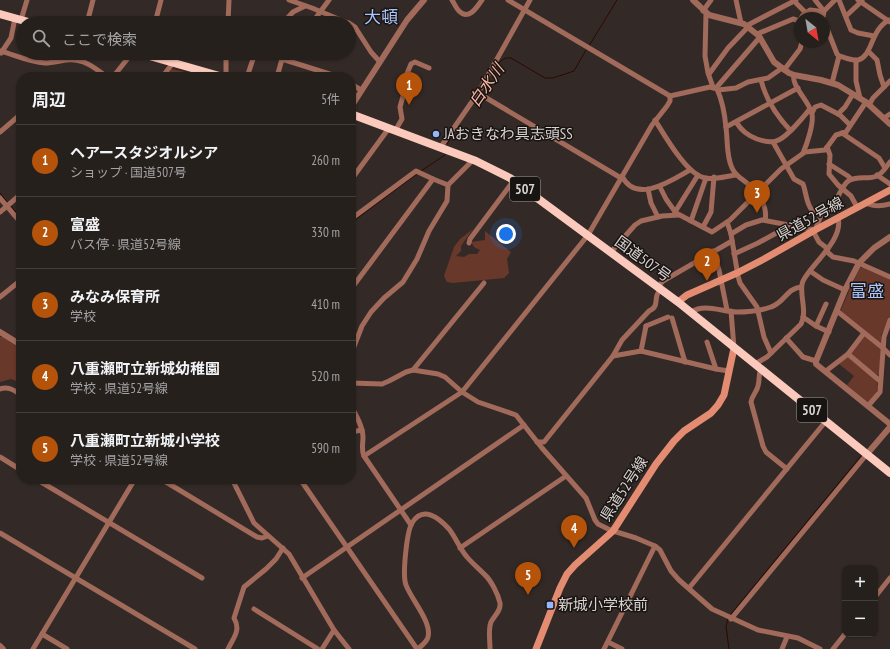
<!DOCTYPE html>
<html lang="ja">
<meta charset="utf-8">
<style>
body{margin:0;font-family:"PT Sans Narrow","Noto Sans JP",sans-serif;background:#2e2826;color:#f1f3f6}
.controls{position:absolute;right:12px;bottom:12px;display:grid;overflow:hidden;border-radius:8px;box-shadow:0 1px 3px #0004}
.controls button{width:36px;height:36px;display:grid;place-items:center;padding:0;border:0;border-bottom:1px solid #423e3b;background:#26201d;color:#f1f3f6;font:20px sans-serif}
.compass{position:absolute;left:794px;top:12px;width:36px;height:36px;border-radius:50%;background:#26201d;box-shadow:0 1px 3px #0004;rotate:149deg}
.you{position:absolute;left:506px;top:234px;width:14px;height:14px;margin:-10px;border:3px solid #fff;border-radius:50%;background:#1a73e8;box-shadow:0 0 0 6px #1a73e833}
.badge{display:grid;place-items:center;width:26px;height:26px;border-radius:50%;background:#b45309;color:#fff;font-size:13px;font-weight:700}
.pin{position:absolute;translate:-50% -33px;filter:drop-shadow(0 1px 2px #0008)}
.pin::after{content:'';position:absolute;top:21px;width:14px;height:12px;background:inherit;clip-path:polygon(0 0,100% 0,50% 100%)}
.list{margin:0;padding:0;list-style:none}
h2{display:flex;justify-content:space-between;align-items:center;height:52px;margin:0;padding:0 16px;font-size:17px}
h2 small{font-size:13px;font-weight:400;color:#a4a3a4}
.list li{display:grid;grid-template-columns:26px 1fr auto;gap:12px;align-items:center;box-sizing:border-box;height:72px;padding:0 16px;border-top:1px solid #423e3b}
.list b{display:block;font-size:15px;white-space:nowrap}
.list p{margin:0;font-size:13px;white-space:nowrap;color:#a4a3a4}
.list em{font-size:13px;font-style:normal;color:#a4a3a4}
.icon{flex:none;width:22px;height:22px;fill:none;stroke:currentColor;stroke-width:2;stroke-linecap:round;stroke-linejoin:round}
.map{position:relative;flex:none;width:890px;height:649px;overflow:hidden}
.search{position:absolute;background:#26201d;box-shadow:0 1px 3px #0004;left:16px;top:16px;width:340px;height:44px;display:flex;align-items:center;gap:10px;box-sizing:border-box;padding:0 14px;border-radius:22px;color:#a4a3a4;font-size:15px}
.panel{position:absolute;background:#26201d;box-shadow:0 1px 3px #0004;left:16px;top:72px;width:340px;height:412px;border-radius:16px}
.map>svg:first-child{display:block}
.green{fill:#68382a}
.lines{fill:none;stroke-linecap:round;stroke-linejoin:round}
.stream{stroke:#2d0801;stroke-width:1}
.minor{stroke:#a16a5a;stroke-width:5}
.tertiary{stroke:#a16a5a;stroke-width:6}
.secondary{stroke:#e48c72;stroke-width:7}
.trunk{stroke:#fccabc;stroke-width:8}
.poi-dot{fill:#96b6fd;stroke:#181412;stroke-width:1.5}
.labels{text-anchor:middle;stroke-width:3;stroke-linejoin:round;paint-order:stroke}
.shield{fill:#181412;stroke:#9e9997;stroke-width:1}
.shield-label{font-size:14px;font-weight:bold;fill:#d8d2d0}
.poi-label{font-size:15px;fill:#d8d2d0;stroke:#181412;text-anchor:start}
.street-label{font-size:15px;fill:#d8d2d0;stroke:#181412}
.water-label{font-size:16px;font-style:italic;fill:#f8b5a2;stroke:#181412}
.quarter-label{font-size:17px;fill:#abc3f8;stroke:#181412}
</style>
<div class="map">
<svg width="890" height="649" viewBox="0 0 890 649">
<rect width="100%" height="100%" fill="#332a27"/>
<g class="green">
<path d="M172,69L198,75L200,77H165Z"/>
<path d="M473,229L461,246V251L456,256L464,257L469,254H477L480,250L474,247L471,242L485,240V231L511,252L507,259L509,273L504,278L453,283L447,282L444,276L454,247L460,239Z"/>
<path d="M863,267L890,279V316L881,336L882,345L841,312V310L851,286L860,268Z"/>
<path d="M863,336H865L881,350L879,374L876,375L851,354Z"/>
<path d="M0,337H3L21,349V383L11,379L0,382Z"/>
<path d="M847,357H849L876,380C881,389 875,394 869,402H867L847,385L854,376L839,364Z"/>
</g>
<g class="lines">
<g class="stream">
<path d="M589,46L617,0"/>
<path d="M488,80C493,72 499,56 511,58L545,78H553L574,71L586,50"/>
<path d="M447,144L460,123"/>
<path d="M421,171L445,155"/>
<path d="M0,193L8,203"/>
<path d="M10,205L21,218"/>
<path d="M351,223L418,173"/>
<path d="M731,614L861,456"/>
<path d="M728,619L726,626L729,649"/>
</g>
<g class="minor">
<path d="M289,0L312,8L348,23"/>
<path d="M452,0C454,3 456,8 459,11C469,21 477,7 482,0"/>
<path d="M508,0L670,96L710,87L717,89C722,100 725,116 726,128C728,142 726,155 732,168C736,177 743,179 749,185C759,193 768,208 765,220"/>
<path d="M736,0L741,23"/>
<path d="M815,0L824,11"/>
<path d="M839,0L851,30L858,33L874,36"/>
<path d="M858,0L890,22"/>
<path d="M794,1L806,13"/>
<path d="M703,11L711,0"/>
<path d="M706,13L705,56L708,73L713,87"/>
<path d="M846,16L862,1"/>
<path d="M823,17L824,11L835,0"/>
<path d="M801,18L803,15L810,10L818,11L823,14"/>
<path d="M21,20L27,0"/>
<path d="M824,21L837,54L839,56C844,57 852,61 858,60C873,56 870,30 889,20"/>
<path d="M87,23L93,0"/>
<path d="M155,23L161,0"/>
<path d="M228,23L229,0"/>
<path d="M283,23L293,12L305,6"/>
<path d="M312,23L329,0"/>
<path d="M349,23L355,27L371,52L380,62"/>
<path d="M746,26L796,0"/>
<path d="M757,34L793,19L800,21"/>
<path d="M0,51C15,55 29,62 45,63C52,63 59,61 66,60C83,58 94,67 107,77"/>
<path d="M868,51L877,60L880,75L884,87"/>
<path d="M1,53L11,38L15,18"/>
<path d="M269,53L282,59L339,77"/>
<path d="M325,53V54"/>
<path d="M856,60V81L860,98"/>
<path d="M784,70L800,49L802,42"/>
<path d="M709,74L728,48L748,27"/>
<path d="M794,75C791,86 810,102 812,114C814,123 807,144 803,153"/>
<path d="M113,77L132,53"/>
<path d="M162,77L173,63"/>
<path d="M226,77V53"/>
<path d="M247,77L255,53"/>
<path d="M277,77L282,59L286,53"/>
<path d="M761,80C766,100 776,115 790,130"/>
<path d="M832,83L839,56"/>
<path d="M351,84L361,90"/>
<path d="M716,88L760,37"/>
<path d="M718,90L736,88L748,82L768,78L782,68"/>
<path d="M478,93L621,178"/>
<path d="M869,105L873,98L890,81"/>
<path d="M812,113L815,107L821,105L840,115L850,125"/>
<path d="M838,114L845,107L853,94"/>
<path d="M884,118L890,114"/>
<path d="M655,120C665,136 687,175 705,178C714,180 727,176 736,175"/>
<path d="M736,122C742,131 747,135 757,139C763,141 770,143 776,141C787,138 802,118 810,109"/>
<path d="M726,127L798,88"/>
<path d="M395,131L402,119L400,107L405,89L404,81L411,64L415,62L429,68"/>
<path d="M0,132L21,114"/>
<path d="M842,133L879,158L885,168"/>
<path d="M773,142L794,179L803,184C806,191 806,204 812,210C815,212 819,212 822,213C835,211 838,191 847,182C855,175 868,180 877,176C883,173 886,167 890,162"/>
<path d="M827,147L830,155L829,174L838,185L851,196L857,207"/>
<path d="M440,148L478,93L530,0"/>
<path d="M829,164L848,176L851,179"/>
<path d="M877,175L890,184"/>
<path d="M622,176C636,205 672,180 690,170"/>
<path d="M351,180L389,128"/>
<path d="M660,187L666,199L676,213L712,232L730,220L781,169L805,152L825,150L836,135L846,132L866,102"/>
<path d="M648,189L651,203L658,217"/>
<path d="M0,198L21,223"/>
<path d="M867,202L868,204C876,207 883,206 890,204"/>
<path d="M0,212L21,194"/>
<path d="M675,212L698,175"/>
<path d="M351,219L416,171L433,179L448,185"/>
<path d="M691,221L706,178"/>
<path d="M727,222L731,234L738,276L740,283L757,307L764,337L771,353"/>
<path d="M703,227L711,212L714,177"/>
<path d="M813,231L819,242L828,249"/>
<path d="M731,234L746,225L762,220L815,230L822,213"/>
<path d="M469,243L470,239L514,180"/>
<path d="M713,251L719,270L727,310"/>
<path d="M826,251L833,257L854,261L890,277"/>
<path d="M611,252L635,225L641,221L662,216L679,215"/>
<path d="M734,254L758,243L789,226"/>
<path d="M810,271L823,280L845,290"/>
<path d="M658,287L663,281L732,241"/>
<path d="M351,289L433,179"/>
<path d="M0,297L21,280"/>
<path d="M731,311L734,348"/>
<path d="M837,311L883,348L890,355"/>
<path d="M691,312C705,303 722,312 737,312C748,312 760,311 771,307C784,303 787,288 801,287"/>
<path d="M803,317L816,326L829,332"/>
<path d="M672,318L685,362"/>
<path d="M646,326L668,317"/>
<path d="M816,326L826,304"/>
<path d="M786,338L803,357L816,361"/>
<path d="M707,342L716,369"/>
<path d="M641,351L646,326"/>
<path d="M848,354L880,381"/>
<path d="M613,356L641,351L716,369L729,371"/>
<path d="M351,360L353,349L362,326L371,312L384,298L403,282L417,259L429,231L447,201L448,185L469,164L472,160"/>
<path d="M755,364L767,357L801,324C808,311 798,291 803,281C813,262 844,240 838,217"/>
<path d="M761,369C758,375 760,380 758,386C757,392 752,395 751,402L763,446L766,452L787,469"/>
<path d="M413,370L484,283"/>
<path d="M826,371L848,354L864,333"/>
<path d="M351,383L382,384L389,381L406,372L413,370L438,374L445,377L462,392L478,402L516,415L542,448L586,498L595,520L598,524L610,530L636,538L655,546L660,550L671,571L679,580L712,609L758,630L798,638L820,649"/>
<path d="M0,389C8,386 14,390 21,395"/>
<path d="M351,406C356,415 363,427 363,437C363,445 361,449 364,456L411,525"/>
<path d="M868,406L880,392L884,337L890,320"/>
<path d="M351,432L362,430"/>
<path d="M537,442H544L613,356L622,340L649,311C658,307 655,302 657,295C658,293 659,291 660,289"/>
<path d="M364,456L462,392L588,235L652,125L667,106L670,101V96"/>
<path d="M0,457L21,470"/>
<path d="M36,479L202,578"/>
<path d="M161,479L257,537L262,538L268,536"/>
<path d="M232,479L254,523L289,554L334,630L349,649"/>
<path d="M300,479L417,649"/>
<path d="M0,533L195,649"/>
<path d="M460,548L566,476"/>
<path d="M302,578L524,425"/>
<path d="M689,588L826,421"/>
<path d="M875,597L890,578"/>
<path d="M254,609L318,649"/>
<path d="M731,619L867,454"/>
<path d="M42,634L67,649"/>
<path d="M608,642L622,649"/>
<path d="M33,649L135,479"/>
<path d="M228,649C234,637 241,630 234,618L244,587L266,569L276,559L283,548"/>
<path d="M322,649L334,630"/>
<path d="M418,649C421,646 427,642 428,637C432,622 411,599 406,585C402,575 407,531 412,523C423,505 439,518 449,529C456,538 460,549 467,557C472,563 478,568 484,574C491,580 498,594 500,603C501,611 494,616 491,622C488,630 490,640 490,649"/>
<path d="M604,649L655,546"/>
<path d="M782,649L787,637"/>
<path d="M833,649L845,634"/>
</g>
<g class="tertiary">
<path d="M693,0L709,15L744,24L759,36L774,62L789,73L794,75L821,80L838,85L866,102L890,124"/>
<path d="M351,107L407,20L424,0"/>
<path d="M890,237L874,248L859,263L845,290L816,361V364L890,424"/>
<path d="M0,332L21,345"/>
<path d="M867,454L890,427"/>
<path d="M0,646L3,649"/>
</g>
<g class="secondary">
<path d="M678,302L687,295L737,273L764,259L815,230L890,190"/>
<path d="M536,649L560,588L567,574L575,565L613,531L656,464L674,441L684,431L711,413L718,405L724,395L734,348"/>
</g>
<g class="trunk">
<path d="M0,14L32,23"/>
<path d="M139,53L223,77"/>
<path d="M351,114L476,161L510,178L678,302L890,473"/>
</g>
</g>
<g class="poi-dot">
<circle cx="436" cy="134" r="4"/>
<rect x="546" y="601" width="8" height="8" rx="2"/>
</g>
<g class="labels">
<g class="shield">
<rect x="510" y="177" width="30" height="24" rx="3"/>
<rect x="797" y="398" width="30" height="24" rx="3"/>
</g>
<g class="shield-label">
<text x="525" y="194">507</text>
<text x="812" y="415">507</text>
</g>
<g class="poi-label">
<text x="444" y="139">JAおきなわ具志頭SS</text>
<text x="558" y="610">新城小学校前</text>
</g>
<g class="street-label">
<text transform="translate(810 219) rotate(-29)" y="5">県道52号線</text>
<text transform="translate(643 259) rotate(36)" y="5">国道507号</text>
<text transform="translate(624 489) rotate(-57)" y="5">県道52号線</text>
</g>
<g class="water-label">
<text transform="translate(486 85) rotate(-55)" y="6">白水川</text>
</g>
<g class="quarter-label">
<text x="381" y="23">大頓</text>
<text x="867" y="297">富盛</text>
</g>
</g>
</svg>
<div class="controls">
<button>+</button>
<button>−</button>
</div>
<svg class="compass" viewBox="-18 -18 36 36"><path d="M0-13l5 13h-10z" fill="#e53935"/><path d="M0 13l5-13h-10z" fill="#a4a3a4"/></svg>
<div class="you"></div>
<div class="pin badge" style="left:409px;top:105px">1</div>
<div class="pin badge" style="left:707px;top:281px">2</div>
<div class="pin badge" style="left:757px;top:213px">3</div>
<div class="pin badge" style="left:574px;top:548px">4</div>
<div class="pin badge" style="left:528px;top:595px">5</div>
<div class="search"><svg class="icon" aria-label="search" viewBox="0 0 24 24"><circle cx="10" cy="10" r="6"/><path d="M15 15l6 6"/></svg>ここで検索</div>
<section class="panel">
<h2>周辺<small>5件</small></h2>
<ul class="list">
<li><span class="badge">1</span><div><b>ヘアースタジオルシア</b><p>ショップ · 国道507号</p></div><em>260 m</em></li>
<li><span class="badge">2</span><div><b>富盛</b><p>バス停 · 県道52号線</p></div><em>330 m</em></li>
<li><span class="badge">3</span><div><b>みなみ保育所</b><p>学校</p></div><em>410 m</em></li>
<li><span class="badge">4</span><div><b>八重瀬町立新城幼稚園</b><p>学校 · 県道52号線</p></div><em>520 m</em></li>
<li><span class="badge">5</span><div><b>八重瀬町立新城小学校</b><p>学校 · 県道52号線</p></div><em>590 m</em></li>
</ul>
</section>
</div>
